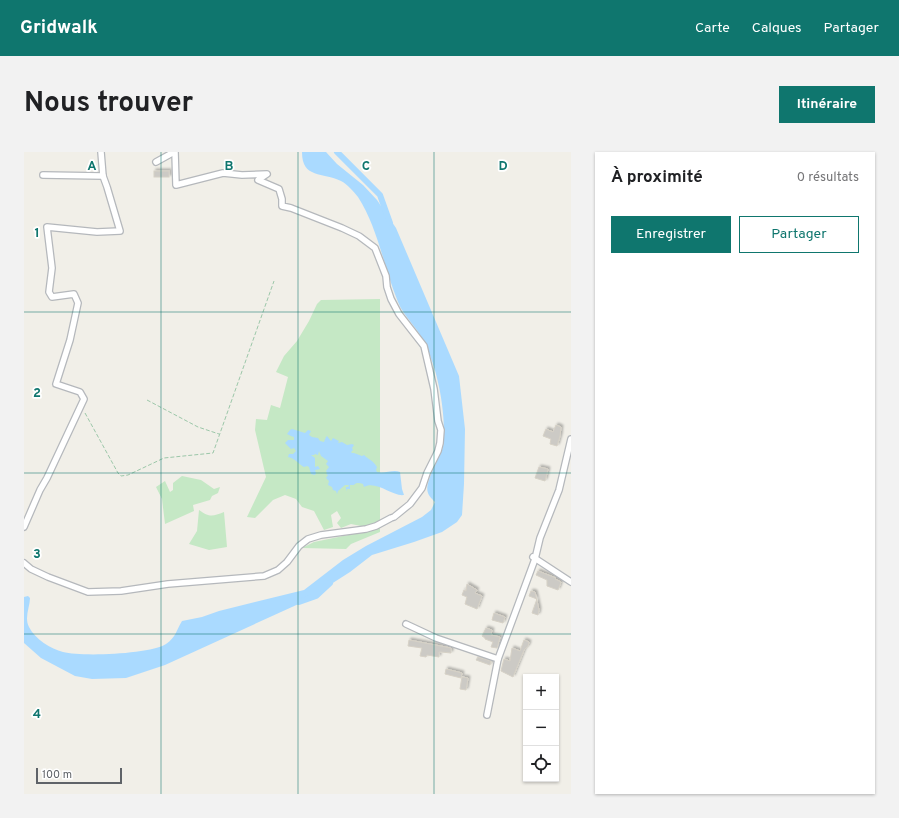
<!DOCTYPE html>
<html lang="fr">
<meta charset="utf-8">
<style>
body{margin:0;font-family:Overpass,sans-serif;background:#f2f2f2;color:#202124}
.controls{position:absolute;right:12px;bottom:12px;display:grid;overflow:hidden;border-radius:0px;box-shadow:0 1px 3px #0004}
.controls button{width:36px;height:36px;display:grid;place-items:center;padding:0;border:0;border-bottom:1px solid #e0e0e0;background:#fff;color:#202124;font:20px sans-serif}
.scale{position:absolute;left:12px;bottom:10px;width:86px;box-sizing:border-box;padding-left:4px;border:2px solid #5f6368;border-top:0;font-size:11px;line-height:14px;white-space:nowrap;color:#5f6368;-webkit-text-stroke:3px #fff;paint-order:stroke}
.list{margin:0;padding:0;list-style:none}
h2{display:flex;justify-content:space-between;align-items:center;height:52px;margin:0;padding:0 16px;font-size:17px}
h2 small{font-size:13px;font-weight:400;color:#757577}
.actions{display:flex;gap:8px;padding:12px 16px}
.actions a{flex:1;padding:9px 0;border:1px solid #0f766e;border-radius:0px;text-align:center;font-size:14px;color:#0f766e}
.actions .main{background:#0f766e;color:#fff}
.icon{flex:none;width:22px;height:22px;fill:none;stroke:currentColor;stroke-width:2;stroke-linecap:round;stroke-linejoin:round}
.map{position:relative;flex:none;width:547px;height:642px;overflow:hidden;border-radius:0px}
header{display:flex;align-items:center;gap:24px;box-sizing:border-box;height:56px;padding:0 20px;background:#0f766e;color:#fff}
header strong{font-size:19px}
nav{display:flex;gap:22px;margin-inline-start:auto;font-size:14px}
.intro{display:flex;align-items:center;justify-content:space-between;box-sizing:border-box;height:96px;padding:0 24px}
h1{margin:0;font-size:28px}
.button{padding:10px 18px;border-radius:0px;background:#0f766e;color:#fff;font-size:14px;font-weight:700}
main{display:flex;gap:24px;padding:0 24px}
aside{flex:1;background:#fff;border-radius:0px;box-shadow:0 1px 3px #0004}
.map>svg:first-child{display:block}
.green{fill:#c5e8c5}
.water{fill:#aadaff}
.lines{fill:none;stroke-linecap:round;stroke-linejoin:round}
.canal{stroke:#aadaff;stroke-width:6}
.building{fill:#cccac5;stroke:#d6d1c6;filter:url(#shadow)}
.minor-casing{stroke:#b5b8bc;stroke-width:8}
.path{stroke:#9cc7a9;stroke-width:1;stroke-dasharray:4 2;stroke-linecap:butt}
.minor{stroke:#fff;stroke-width:5.5}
.grid{fill:none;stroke:#0f766e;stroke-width:1;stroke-opacity:0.55}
.grid-label{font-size:13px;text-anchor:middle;font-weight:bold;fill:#0f766e;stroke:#fff;stroke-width:3.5;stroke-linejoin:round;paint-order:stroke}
</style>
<header>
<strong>Gridwalk</strong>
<nav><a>Carte</a><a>Calques</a><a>Partager</a></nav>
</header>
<div class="intro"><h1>Nous trouver</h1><a class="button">Itinéraire</a></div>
<main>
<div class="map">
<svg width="547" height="642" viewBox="0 0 547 642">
<defs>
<filter id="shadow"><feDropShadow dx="2" dy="-2" stdDeviation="1" flood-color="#0004"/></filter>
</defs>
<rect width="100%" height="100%" fill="#f1efe8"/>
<g class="green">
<path d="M356,147V380L327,392L322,397L278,396L290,390L329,382L337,374L327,372L317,376L313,371L317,366L313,359L307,363L309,375L300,378L290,359L278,355L272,347L261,343L249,348L231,366L223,365L242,325L231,278L232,267L243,268L247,253L256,256L264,225L252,220L260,204L273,189L285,169L293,152L297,148Z"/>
<path d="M158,324L177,328L190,337L196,335L194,341L188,344L186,348L169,353L170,359L141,372L138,347L132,335L141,329L146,340L149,338V331Z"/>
<path d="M175,358C185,365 188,365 200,360L203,395L185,398L165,392L173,379Z"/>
</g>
<g class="water">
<path d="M278,0H302L313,12L339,33L353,48L372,76L435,224L441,277L440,332L438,363L433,370L418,380L390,390L348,403L326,420L279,450L141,513L102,526L68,527L51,524L17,506L0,491V445L4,444L6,446C6,455 0,465 5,475C11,487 27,497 39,500C58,505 127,502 142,492C152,485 152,479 158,469L178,465L195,459L280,438L319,408L342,394L398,365L407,358L411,350C409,348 405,344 404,341C400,332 414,308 418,298C420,293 420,286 420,280C420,252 413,215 400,190C393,175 380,165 374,150C360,116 354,76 334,45C330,40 323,32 317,29C299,20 278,27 278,0Z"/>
<path d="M268,277L281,281L284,278L287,279L285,283L288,285L294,286L296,289L300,290L302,285L303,284L307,289L309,286L315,289L314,291L318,290L323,293L328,292L330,293L328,296L329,298L327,300L328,301H330L338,304L340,303C345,308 349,308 353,315L352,318L353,320C361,322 369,317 376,320L378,337L380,343C369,345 352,328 340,335L339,332C336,331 332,330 330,333H326V337H323L322,339V335H324L325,333H321L314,339L313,342L312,339L309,338L308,335L304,333L305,329L302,326L304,323L302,322L303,321L302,319L305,315L302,312L304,309L297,304L295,299L294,303L291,302L290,303H287L291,306V315L294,314L296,317L291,318L292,321L291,323L287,322L285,315L283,314L280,315C273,311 272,307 264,305L265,302H269L272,299L270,296L267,297L261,291L264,288H270V285L267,284L263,282L266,278Z"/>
</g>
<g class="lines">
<g class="canal">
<path d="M313,0L356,43L366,71"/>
<path d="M275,450L292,444L306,431"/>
</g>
</g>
<g class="building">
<rect x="130" y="19" width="15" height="6"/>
<path d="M532,273L537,275L536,284L533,294L526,292L527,287L519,284L522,277L529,280Z"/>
<path d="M515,315L524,317L521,329L511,326Z"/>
<path d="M514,419L532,426L531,427L537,430L534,438L523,434V428L512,423Z"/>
<path d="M443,432L453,438L451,441L458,444L453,457L441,452L443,445L438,443L440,438L442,439Z"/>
<path d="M507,439L511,440L515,458L514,463L508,461L513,447L505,444Z"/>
<path d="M470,461L481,465L479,471L468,468Z"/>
<path d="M462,476L468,478L467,483L476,485L473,496L467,495L469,490L461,487V486L458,484Z"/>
<path d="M385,488L427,496V501L417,500H415V505L403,503L402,505L396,504L398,496L384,494Z"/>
<path d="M500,488L505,490L504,494L500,498L489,525L477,519L480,507L486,509L488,496L496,499Z"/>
<path d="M454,505L467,509L466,513L452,508Z"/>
<path d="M422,517L438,521L437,526L421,522Z"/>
<path d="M438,525L444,526L442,538L436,537Z"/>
</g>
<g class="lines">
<defs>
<g id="minor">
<path d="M132,10L150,0"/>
<path d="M19,23L79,24"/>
<path d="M0,375L16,338L23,326L60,247L56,240L32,232L46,188L54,151L50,142L28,145L25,140L28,116L23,75L73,80L96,79L83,35L79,24L77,0"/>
<path d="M509,405L547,430"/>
<path d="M0,411L7,417L24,425L64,440L97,439L144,432L240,424L254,418L263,410L275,394L284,387L297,383L342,377L352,374L367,366L370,365L386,352L398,336L403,321L414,299L416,291L417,278L414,269L410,237L400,194L375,162L367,147L363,135L362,124L351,96L335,84L318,76L267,56L258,54V47L255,37L234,28L243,22L218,23L199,21L152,33L151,0"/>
<path d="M382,472L412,486L474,507"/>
<path d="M463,563L474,507L511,407L516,386L535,338L547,287"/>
</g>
</defs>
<use href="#minor" class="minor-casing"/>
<g class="path">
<path d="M123,248L174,275L195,282"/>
<path d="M61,261L94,321L97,324L104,323L140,306L189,301L250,129"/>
</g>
<use href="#minor" class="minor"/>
</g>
<path class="grid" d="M137,0V642M274,0V642M410,0V642M0,160H547M0,321H547M0,482H547"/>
<g class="grid-label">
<text x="68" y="18">A</text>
<text x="205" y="18">B</text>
<text x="342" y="18">C</text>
<text x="479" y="18">D</text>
<text x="13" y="85">1</text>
<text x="13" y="245">2</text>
<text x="13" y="406">3</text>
<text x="13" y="566">4</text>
</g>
</svg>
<div class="controls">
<button>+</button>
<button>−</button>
<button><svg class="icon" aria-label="locate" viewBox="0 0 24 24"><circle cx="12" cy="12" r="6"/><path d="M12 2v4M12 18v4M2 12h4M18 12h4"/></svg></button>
</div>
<div class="scale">100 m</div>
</div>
<aside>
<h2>À proximité<small>0 résultats</small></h2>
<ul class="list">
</ul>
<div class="actions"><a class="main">Enregistrer</a><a>Partager</a></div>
</aside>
</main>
